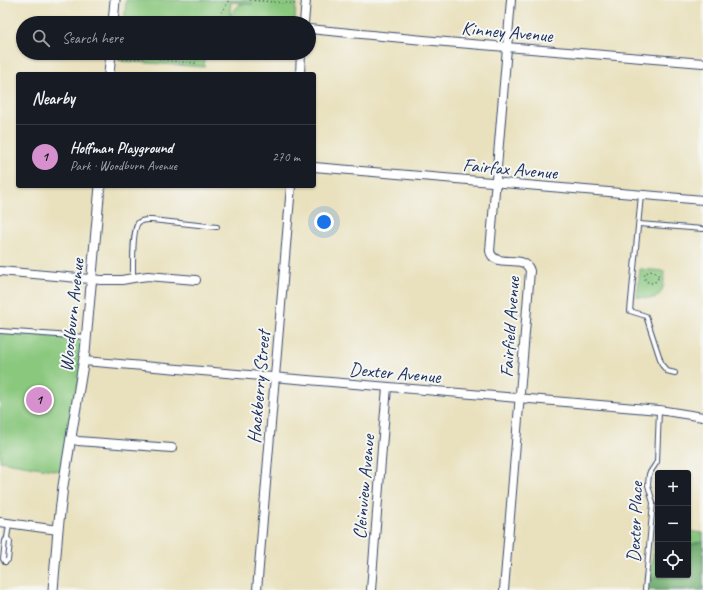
<!DOCTYPE html>
<meta charset="utf-8">
<style>
body{margin:0;font-family:Caveat,sans-serif;background:#242831;color:#f1f3f6}
.controls{position:absolute;right:12px;bottom:12px;display:grid;overflow:hidden;border-radius:4px;box-shadow:0 1px 3px #0004}
.controls button{width:36px;height:36px;display:grid;place-items:center;padding:0;border:0;border-bottom:1px solid #363941;background:#171b24;color:#f1f3f6;font:20px sans-serif}
.you{position:absolute;left:324px;top:222px;width:14px;height:14px;margin:-10px;border:3px solid #fff;border-radius:50%;background:#1a73e8;box-shadow:0 0 0 6px #1a73e833}
.badge{display:grid;place-items:center;width:26px;height:26px;border-radius:50%;background:#d690ce;color:#111;font-size:13px;font-weight:700}
.pin{position:absolute;translate:-50% -50%;border:2px solid #fff;box-shadow:0 1px 4px #0006}
.list{margin:0;padding:0;list-style:none}
h2{display:flex;justify-content:space-between;align-items:center;height:52px;margin:0;padding:0 16px;font-size:17px}
h2 small{font-size:13px;font-weight:400;color:#9ea1a6}
.list li{display:grid;grid-template-columns:26px 1fr auto;gap:12px;align-items:center;box-sizing:border-box;height:64px;padding:0 16px;border-top:1px solid #363941}
.list b{display:block;font-size:15px;white-space:nowrap}
.list p{margin:0;font-size:13px;white-space:nowrap;color:#9ea1a6}
.list em{font-size:13px;font-style:normal;color:#9ea1a6}
.icon{flex:none;width:22px;height:22px;fill:none;stroke:currentColor;stroke-width:2;stroke-linecap:round;stroke-linejoin:round}
.map{position:relative;flex:none;width:703px;height:590px;overflow:hidden}
.search{position:absolute;background:#171b24;box-shadow:0 1px 3px #0004;left:16px;top:16px;width:300px;height:44px;display:flex;align-items:center;gap:10px;box-sizing:border-box;padding:0 14px;border-radius:22px;color:#9ea1a6;font-size:15px}
.panel{position:absolute;background:#171b24;box-shadow:0 1px 3px #0004;left:16px;top:72px;width:300px;height:116px;border-radius:4px}
.map>svg:first-child{display:block}
.green{fill:#8ac87e;stroke:#527c6e}
.forest{fill:#6fac6d;stroke:#456e66}
.lines{fill:none;stroke-linecap:round;stroke-linejoin:round}
.service-casing{stroke:#3a4a6c;stroke-width:6}
.minor-casing{stroke:#3a4a6c;stroke-width:10}
.tertiary-casing{stroke:#3a4a6c;stroke-width:11}
.path{stroke:#3a4a6c;stroke-width:1.5;stroke-dasharray:1 3;stroke-linecap:butt}
.service{stroke:#fff;stroke-width:4}
.minor{stroke:#fff;stroke-width:8}
.tertiary{stroke:#fff;stroke-width:9}
.labels{text-anchor:middle;stroke-width:4;stroke-linejoin:round;paint-order:stroke}
.street-label{font-size:19px;fill:#1b2f5e;stroke:#f6f6f2}
</style>
<div class="map">
<svg width="703" height="590" viewBox="0 0 703 590">
<rect width="100%" height="100%" fill="#f6f6f2"/>
<filter id="ink" filterUnits="userSpaceOnUse"><feTurbulence type="fractalNoise" baseFrequency=".025" numOctaves="2"/><feDisplacementMap in="SourceGraphic" scale="8" xChannelSelector="R" yChannelSelector="G"/><feConvolveMatrix kernelMatrix="1 2 1 2 8 2 1 2 1" color-interpolation-filters="sRGB"/></filter>
<filter id="wash" filterUnits="userSpaceOnUse"><feTurbulence type="fractalNoise" baseFrequency=".012" numOctaves="4" result="noise"/><feDisplacementMap in="SourceGraphic" scale="16" xChannelSelector="R" yChannelSelector="G"/><feGaussianBlur stdDeviation="0.9" result="paint"/><feColorMatrix in="noise" values="0 0 0 0 0 0 0 0 0 0 0 0 0 0 0 0 0 1.4 0 .05"/><feComposite in="paint" operator="in"/></filter>
<g filter="url(#wash)">
<rect width="100%" height="100%" fill="#e9e1be"/>
<g class="green">
<path d="M126,0H296L295,23H233L230,15L240,4H253L231,2L229,23H124Z"/>
<path d="M121,53H205L204,67L121,61Z"/>
<path d="M640,269L664,271C664,280 665,294 654,298C649,299 642,297 637,297Z"/>
<path d="M0,331L87,337L65,472L0,461Z"/>
<path d="M655,529H658V575H688V531L703,533V590H650Z"/>
</g>
<path class="forest" d="M703,541V590H645V586L658,575H688V548L692,544Z"/>
</g>
<g filter="url(#ink)">
<g class="lines">
<defs>
<g id="service">
<path d="M641,195L630,311L646,316L662,365L667,371L675,373"/>
<path d="M639,224L703,229"/>
<path d="M133,278C133,267 132,227 139,222C143,219 148,220 152,220L217,227"/>
<path d="M0,331L86,337"/>
<path d="M5,562L3,559L5,541L7,538L9,524"/>
<path d="M5,562L8,560L10,542L7,538"/>
<path d="M645,590L653,503L648,485L649,474L657,462L659,410"/>
</g>
<g id="minor">
<path d="M304,23L306,0"/>
<path d="M309,29L434,41L703,63"/>
<path d="M300,74L301,53"/>
<path d="M314,167L703,200"/>
<path d="M0,271L101,280H122L133,278L148,276L196,280"/>
<path d="M84,361L659,410L703,417"/>
<path d="M71,438L78,441L172,448"/>
<path d="M0,522L58,530"/>
<path d="M257,590L291,186"/>
<path d="M371,590L382,448L387,387"/>
<path d="M504,590L530,271C525,252 494,270 490,251L511,0"/>
</g>
<g id="tertiary">
<path d="M113,23L115,0"/>
<path d="M109,74L111,53"/>
<path d="M53,590L58,530L63,486L85,352L100,186"/>
</g>
</defs>
<use href="#service" class="service-casing"/>
<use href="#minor" class="minor-casing"/>
<use href="#tertiary" class="tertiary-casing"/>
<g class="path">
<path d="M250,0L298,4"/>
<path d="M216,23L229,0"/>
<path d="M119,59H130L149,57L172,61L195,63L198,53"/>
<path d="M651,271L656,273L659,276C656,285 647,285 644,277C645,273 647,272 651,271Z"/>
</g>
<use href="#service" class="service"/>
<use href="#minor" class="minor"/>
<use href="#tertiary" class="tertiary"/>
</g>
</g>
<g class="labels">
<g class="street-label">
<text transform="translate(507 31) rotate(5)" y="7">Kinney Avenue</text>
<text transform="translate(510 168) rotate(5)" y="7">Fairfax Avenue</text>
<text transform="translate(71 315) rotate(-84)" y="7">Woodburn Avenue</text>
<text transform="translate(509 327) rotate(-86)" y="7">Fairfield Avenue</text>
<text transform="translate(395 372) rotate(5)" y="7">Dexter Avenue</text>
<text transform="translate(258 387) rotate(-85)" y="7">Hackberry Street</text>
<text transform="translate(363 487) rotate(-85)" y="7">Cleinview Avenue</text>
<text transform="translate(634 522) rotate(-88)" y="7">Dexter Place</text>
</g>
</g>
</svg>
<div class="controls">
<button>+</button>
<button>−</button>
<button><svg class="icon" aria-label="locate" viewBox="0 0 24 24"><circle cx="12" cy="12" r="6"/><path d="M12 2v4M12 18v4M2 12h4M18 12h4"/></svg></button>
</div>
<div class="you"></div>
<div class="pin badge" style="left:39px;top:400px">1</div>
<div class="search"><svg class="icon" aria-label="search" viewBox="0 0 24 24"><circle cx="10" cy="10" r="6"/><path d="M15 15l6 6"/></svg>Search here</div>
<section class="panel">
<h2>Nearby<small></small></h2>
<ul class="list">
<li><span class="badge">1</span><div><b>Hoffman Playground</b><p>Park · Woodburn Avenue</p></div><em>270 m</em></li>
</ul>
</section>
</div>
